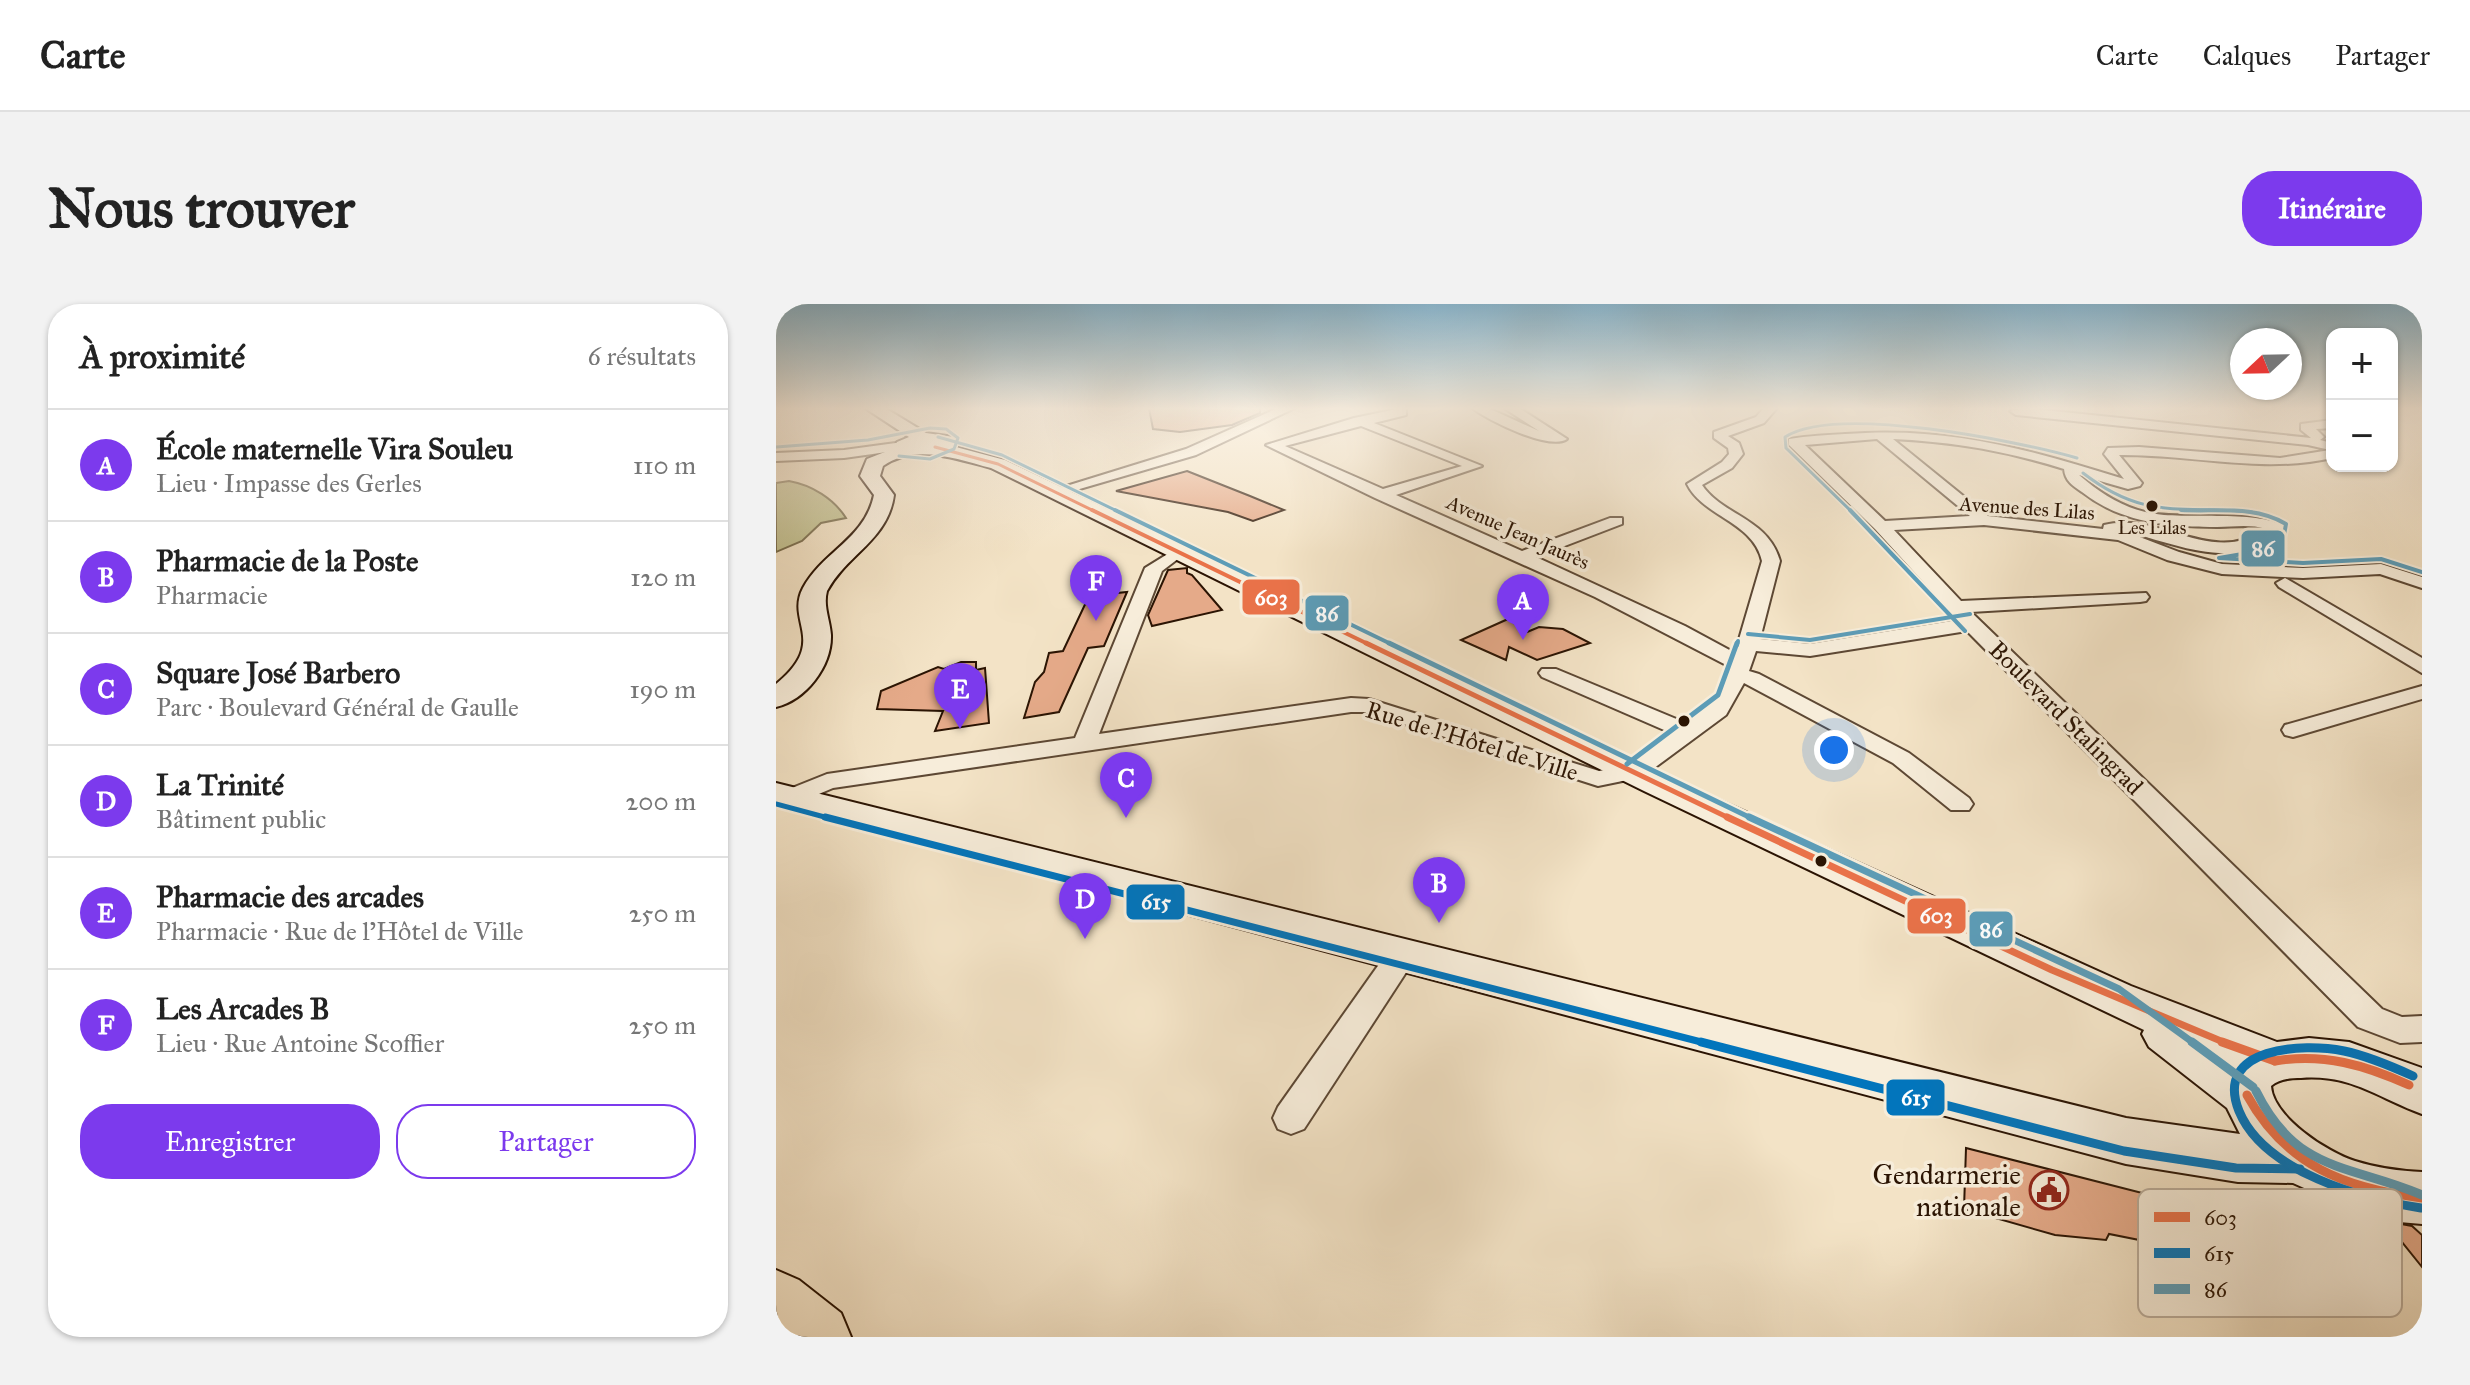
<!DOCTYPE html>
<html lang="fr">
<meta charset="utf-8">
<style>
body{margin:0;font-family:"IM FELL Great Primer",serif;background:#f2f2f2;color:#222}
.controls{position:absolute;right:24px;top:24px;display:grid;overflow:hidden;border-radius:16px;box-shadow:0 2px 6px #0004}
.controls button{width:72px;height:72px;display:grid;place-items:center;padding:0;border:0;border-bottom:2px solid #e0e0e0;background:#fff;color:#222;font:40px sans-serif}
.compass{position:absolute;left:1454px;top:24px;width:72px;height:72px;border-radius:50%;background:#fff;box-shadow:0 2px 6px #0004;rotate:248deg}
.you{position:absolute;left:1058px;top:446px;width:28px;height:28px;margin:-20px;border:6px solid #fff;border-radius:50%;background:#1a73e8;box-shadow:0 0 0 12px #1a73e833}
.badge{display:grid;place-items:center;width:52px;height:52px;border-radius:50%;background:#7c3aed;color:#fff;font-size:26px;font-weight:700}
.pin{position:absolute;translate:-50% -66px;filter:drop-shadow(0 2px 4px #0008)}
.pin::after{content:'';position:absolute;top:42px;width:28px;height:24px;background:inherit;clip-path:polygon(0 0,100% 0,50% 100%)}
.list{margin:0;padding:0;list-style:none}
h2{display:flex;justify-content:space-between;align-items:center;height:104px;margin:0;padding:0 32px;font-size:34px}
h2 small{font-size:26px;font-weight:400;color:#767676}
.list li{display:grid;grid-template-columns:52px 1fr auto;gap:24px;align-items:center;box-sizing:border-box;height:112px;padding:0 32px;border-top:2px solid #e0e0e0}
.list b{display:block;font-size:30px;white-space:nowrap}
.list p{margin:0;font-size:26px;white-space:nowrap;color:#767676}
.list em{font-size:26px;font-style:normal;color:#767676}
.actions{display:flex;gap:16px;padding:24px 32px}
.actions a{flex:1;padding:18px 0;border:2px solid #7c3aed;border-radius:32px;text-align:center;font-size:28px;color:#7c3aed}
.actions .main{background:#7c3aed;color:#fff}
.map{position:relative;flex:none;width:1646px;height:1033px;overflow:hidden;border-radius:32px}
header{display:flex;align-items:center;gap:48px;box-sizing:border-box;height:112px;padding:0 40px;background:#fff;border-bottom:2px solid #e0e0e0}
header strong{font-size:38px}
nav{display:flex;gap:44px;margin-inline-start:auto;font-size:28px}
.intro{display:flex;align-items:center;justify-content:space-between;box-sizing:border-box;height:192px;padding:0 48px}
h1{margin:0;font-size:56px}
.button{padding:20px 36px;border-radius:32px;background:#7c3aed;color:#fff;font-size:28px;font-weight:700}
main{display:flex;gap:48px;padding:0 48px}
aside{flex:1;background:#fff;border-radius:32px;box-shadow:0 2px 6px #0004}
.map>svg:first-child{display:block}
.green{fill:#c2c190;stroke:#766a4a;stroke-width:2}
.building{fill:#e5aa89;stroke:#2b1403;stroke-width:2}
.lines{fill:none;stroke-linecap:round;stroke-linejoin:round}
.street-casing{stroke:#5d4834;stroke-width:4}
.secondary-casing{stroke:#2b1403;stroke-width:4}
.primary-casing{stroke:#2b1403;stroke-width:4}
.street{fill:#f7edda;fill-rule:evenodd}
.secondary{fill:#f7edda;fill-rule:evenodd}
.primary{fill:#f3e3c6;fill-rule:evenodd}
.bus-1-far4-casing{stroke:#f7edda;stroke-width:6}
.bus-1-far3-casing{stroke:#f7edda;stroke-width:8}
.bus-1-far2-casing{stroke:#f7edda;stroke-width:10}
.bus-1-far1-casing{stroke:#f7edda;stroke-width:13}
.bus-1-casing{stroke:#f7edda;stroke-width:15}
.bus-2-far2-casing{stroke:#f7edda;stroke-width:10}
.bus-2-far1-casing{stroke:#f7edda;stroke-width:13}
.bus-2-casing{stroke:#f7edda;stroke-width:15}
.bus-3-far4-casing{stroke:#f7edda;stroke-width:6}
.bus-3-far3-casing{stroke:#f7edda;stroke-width:8}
.bus-3-far2-casing{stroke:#f7edda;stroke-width:10}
.bus-3-far1-casing{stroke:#f7edda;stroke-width:13}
.bus-3-casing{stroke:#f7edda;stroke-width:15}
.bus-1-far4{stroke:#e97249;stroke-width:3}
.bus-1-far3{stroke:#e97249;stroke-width:4}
.bus-1-far2{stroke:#e97249;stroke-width:5}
.bus-1-far1{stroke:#e97249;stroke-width:7}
.bus-1{stroke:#e97249;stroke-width:9}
.bus-2-far2{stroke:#0275bc;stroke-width:5}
.bus-2-far1{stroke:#0275bc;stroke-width:7}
.bus-2{stroke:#0275bc;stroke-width:9}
.bus-3-far4{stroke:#5c9cb7;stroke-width:3}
.bus-3-far3{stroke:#5c9cb7;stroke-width:4}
.bus-3-far2{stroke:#5c9cb7;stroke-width:5}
.bus-3-far1{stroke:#5c9cb7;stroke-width:7}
.bus-3{stroke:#5c9cb7;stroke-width:9}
.bus-dot{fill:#2b1403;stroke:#f7edda;stroke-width:3}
.labels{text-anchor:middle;stroke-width:7;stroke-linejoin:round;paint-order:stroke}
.far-bus-label{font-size:18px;fill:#2b1403;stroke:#f7edda}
.far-street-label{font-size:20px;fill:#2b1403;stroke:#f7edda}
.street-label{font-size:24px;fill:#2b1403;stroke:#f7edda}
.near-poi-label{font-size:28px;fill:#2b1403;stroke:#f7edda;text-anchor:end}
.key{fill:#f7edda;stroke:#baac9a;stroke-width:2}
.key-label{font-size:22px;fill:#2b1403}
.line-badge{stroke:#f7edda;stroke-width:3}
.badge-label{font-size:22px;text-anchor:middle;font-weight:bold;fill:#fff}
</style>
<header>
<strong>Carte</strong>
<nav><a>Carte</a><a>Calques</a><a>Partager</a></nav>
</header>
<div class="intro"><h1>Nous trouver</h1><a class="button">Itinéraire</a></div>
<main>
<aside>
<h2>À proximité<small>6 résultats</small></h2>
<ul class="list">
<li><span class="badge">A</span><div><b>École maternelle Vira Souleu</b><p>Lieu · Impasse des Gerles</p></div><em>110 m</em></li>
<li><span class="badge">B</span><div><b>Pharmacie de la Poste</b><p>Pharmacie</p></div><em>120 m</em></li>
<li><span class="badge">C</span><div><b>Square José Barbero</b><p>Parc · Boulevard Général de Gaulle</p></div><em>190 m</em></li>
<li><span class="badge">D</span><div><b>La Trinité</b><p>Bâtiment public</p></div><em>200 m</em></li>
<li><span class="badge">E</span><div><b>Pharmacie des arcades</b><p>Pharmacie · Rue de l'Hôtel de Ville</p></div><em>250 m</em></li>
<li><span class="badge">F</span><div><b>Les Arcades B</b><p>Lieu · Rue Antoine Scoffier</p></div><em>250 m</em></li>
</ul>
<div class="actions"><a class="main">Enregistrer</a><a>Partager</a></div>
</aside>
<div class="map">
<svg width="1646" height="1033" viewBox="0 0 1646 1033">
<rect width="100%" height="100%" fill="#f3e3c6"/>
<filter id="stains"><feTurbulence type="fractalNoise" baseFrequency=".0025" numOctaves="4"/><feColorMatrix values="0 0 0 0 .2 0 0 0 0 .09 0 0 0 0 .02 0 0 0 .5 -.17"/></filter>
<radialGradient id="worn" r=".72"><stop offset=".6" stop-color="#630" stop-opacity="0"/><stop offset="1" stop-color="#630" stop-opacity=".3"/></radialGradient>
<path class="green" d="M13,177C36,181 58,195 70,214L45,219L26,237L0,248V179Z"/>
<g class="building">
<path d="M373,104H484V109L456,121L404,128L377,125Z"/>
<path d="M411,167L474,192L508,206L477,217L452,208L340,187Z"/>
<path d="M411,264V269L416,271L446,306L376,322L372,311L392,266Z"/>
<path d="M351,288L328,342L312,344L283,408L248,414L259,378L268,368L273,349L287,347L313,292Z"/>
<path d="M732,315L751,328L763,323L787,325L814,339L761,356L733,343L730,356L685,336Z"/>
<path d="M185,358H200V366L209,364L213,419L159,427L167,407L101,405L105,387L162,363L168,365Z"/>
<path d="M1190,844L1425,904L1438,951L1333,930L1330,936L1279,931L1188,905Z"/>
<path d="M1609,917L1636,922L1646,931V963Z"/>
</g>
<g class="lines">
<defs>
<g id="street">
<path d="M502,104H519L420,151L283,191H273L271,188L410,145Z"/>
<path d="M626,104L630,105V111L598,119L706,162L620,191L746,247L834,214H846V220L760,253L909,322L959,349L986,257C977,217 927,213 911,180L946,158L953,150L952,144L938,134V128L980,113L988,104H1001L988,119L952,132L963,139L967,150L956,164L926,181C947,212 992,214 1004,257L984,335L1034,340L1182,316L1099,225L1013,141V135C1031,132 1051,131 1069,130C1173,122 1251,145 1348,175L1328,150L1332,144L1363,143L1504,154L1554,146L1532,141L1240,111L1234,107L1249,104L1535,134L1525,126V120L1556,116V124L1540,125L1548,133L1544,136L1556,139V154C1485,170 1415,150 1343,151L1366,179L1364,182L1352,185L1303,171C1324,189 1347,204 1374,209C1405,216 1490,205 1509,224C1467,272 1398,239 1348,227L1403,248L1446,260L1527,264L1605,260L1646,273V284L1604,270L1527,274L1446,270L1391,256L1342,236L1208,221L1118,226L1185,297L1370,289L1373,293L1370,297L1364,298L1195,308L1606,705L1626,713L1646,712V738L1624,739L1582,723L1191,327L1034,352L980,347L973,367L983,370L1133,449L1193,494L1197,500L1193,506H1175L1117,459L968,379L950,411L866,473L822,482L591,408H575L57,484L24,498H6L2,493L6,488L51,470L299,434L369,264L403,243L411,248L386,267L323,430L575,394L593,395L823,467L849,462L895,429L766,373L763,369L766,365H780L910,419L934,401L954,363L819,293L599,194L490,141L578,114ZM585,122L686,162L607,185L509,142ZM1101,135L1194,212L1109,217L1029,141ZM1117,135C1179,138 1230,147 1288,165C1289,177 1297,182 1306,188C1345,219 1393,223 1441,223C1457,223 1474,220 1490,225C1437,263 1383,207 1328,221L1327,225L1212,212Z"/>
<path d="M696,104H712L763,127L728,104H743L791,135C774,147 713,117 696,104Z"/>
<path d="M127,138L132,139V145L68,154L0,157V149L68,146Z"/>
<path d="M1509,274L1646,354V369L1503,283L1500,279Z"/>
<path d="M1646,382V395L1517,433L1509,431L1506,426L1509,421Z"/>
<path d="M627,639L638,642L642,650L528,825L515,830L502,825L497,814L502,803L616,642Z"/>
</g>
<path id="secondary" d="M89,104H109L150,129L178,133L181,137L176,142L229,156L892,473L1355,682L1501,738L1533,734L1573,738L1646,764V810C1602,794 1575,770 1525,774C1514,774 1503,775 1495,782C1497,813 1551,848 1579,857C1601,864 1623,867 1646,868V920L1623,918L1577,906L1517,879L1462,878L1350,860L0,501V479L1350,814L1464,830L1451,804L1373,743L1366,730L1368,726L868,487L215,164C181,155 139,139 107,162L104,172L118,191C112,236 71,250 51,287C47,302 54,316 55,331C56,362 30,396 0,403V380C53,337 9,318 27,284C47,247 89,235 98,191L84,172L91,155L119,144L121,138L133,133Z"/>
<path id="primary" d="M0,966L23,976L65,1009L75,1033H0Z"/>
</defs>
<use href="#street" class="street-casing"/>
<use href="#secondary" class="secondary-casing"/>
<use href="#primary" class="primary-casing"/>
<use href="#street" class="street"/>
<use href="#secondary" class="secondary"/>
<use href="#primary" class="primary"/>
<defs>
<path id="bus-1-far4" d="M159,143L222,160L320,208"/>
<path id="bus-1-far3" d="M316,206L594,341"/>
<path id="bus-1-far2" d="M590,339L955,515"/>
<path id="bus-1-far1" d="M951,513L1276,666L1452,740"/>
<g id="bus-1">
<path d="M1446,738L1499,757"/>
<path d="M1499,757C1548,749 1589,761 1633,781"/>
<path d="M1471,791C1510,862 1569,884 1646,894"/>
</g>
<path id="bus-2-far2" d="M0,500L56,515"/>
<path id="bus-2-far1" d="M49,513L933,740"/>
<g id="bus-2">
<path d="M925,738L1348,847L1460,864L1524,865"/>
<path d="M1637,772C1615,762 1592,752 1568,747C1528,739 1437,742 1463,807C1488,868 1587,895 1645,904"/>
</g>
<g id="bus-3-far4">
<path d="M162,133L226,151L343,208"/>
<path d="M0,143L92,136L154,124L170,125L182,134L178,145L154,155L123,152"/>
<path d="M1307,169C1369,217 1405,201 1476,208"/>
<path d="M1076,208L1010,144L1009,133C1060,100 1242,137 1301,154"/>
</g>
<g id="bus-3-far3">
<path d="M339,206L617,341"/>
<path d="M1074,206L1189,327"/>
<path d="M1405,206C1441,208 1478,201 1510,220L1508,231L1478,248L1443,254L1527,259L1605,255L1646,268"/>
<path d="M972,330L1034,336L1194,310"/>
<path d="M961,341L962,337"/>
</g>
<g id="bus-3-far2">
<path d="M613,339L977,515"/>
<path d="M851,460L942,391L961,339"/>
</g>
<path id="bus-3-far1" d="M973,513L1343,685L1419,740"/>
<g id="bus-3">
<path d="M1416,738L1477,783"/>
<path d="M1480,787C1521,870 1574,860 1646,891"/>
</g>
</defs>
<use href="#bus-1-far4" class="bus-1-far4-casing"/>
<use href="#bus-1-far3" class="bus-1-far3-casing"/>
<use href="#bus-1-far2" class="bus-1-far2-casing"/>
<use href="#bus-1-far1" class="bus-1-far1-casing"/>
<use href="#bus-1" class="bus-1-casing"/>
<use href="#bus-2-far2" class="bus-2-far2-casing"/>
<use href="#bus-2-far1" class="bus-2-far1-casing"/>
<use href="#bus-2" class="bus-2-casing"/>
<use href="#bus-3-far4" class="bus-3-far4-casing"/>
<use href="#bus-3-far3" class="bus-3-far3-casing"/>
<use href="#bus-3-far2" class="bus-3-far2-casing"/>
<use href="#bus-3-far1" class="bus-3-far1-casing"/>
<use href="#bus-3" class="bus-3-casing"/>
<use href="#bus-1-far4" class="bus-1-far4"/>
<use href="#bus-1-far3" class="bus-1-far3"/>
<use href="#bus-1-far2" class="bus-1-far2"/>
<use href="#bus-1-far1" class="bus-1-far1"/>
<use href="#bus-1" class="bus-1"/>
<use href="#bus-2-far2" class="bus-2-far2"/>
<use href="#bus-2-far1" class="bus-2-far1"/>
<use href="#bus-2" class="bus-2"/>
<use href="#bus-3-far4" class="bus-3-far4"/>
<use href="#bus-3-far3" class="bus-3-far3"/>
<use href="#bus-3-far2" class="bus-3-far2"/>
<use href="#bus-3-far1" class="bus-3-far1"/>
<use href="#bus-3" class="bus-3"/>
</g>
<linearGradient id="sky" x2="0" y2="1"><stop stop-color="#8ab8d1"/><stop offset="0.42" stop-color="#faf2e5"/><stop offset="1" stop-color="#faf2e5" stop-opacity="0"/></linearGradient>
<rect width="1646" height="249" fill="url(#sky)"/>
<defs>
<symbol id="civic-ring" viewBox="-11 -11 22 22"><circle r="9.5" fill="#f7edda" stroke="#8f2418" stroke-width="1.5"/><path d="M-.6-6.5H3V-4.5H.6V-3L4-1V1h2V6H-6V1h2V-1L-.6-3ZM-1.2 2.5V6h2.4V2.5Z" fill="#8f2418"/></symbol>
</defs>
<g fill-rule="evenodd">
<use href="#civic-ring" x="1251" y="864" width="44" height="44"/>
</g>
<g class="bus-dot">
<circle cx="1376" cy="202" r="7"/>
<circle cx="908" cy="417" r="7"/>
<circle cx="1045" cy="557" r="7"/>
</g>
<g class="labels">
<g class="far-bus-label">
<text x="1376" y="230">Les Lilas</text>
</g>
<g class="far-street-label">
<text transform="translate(1251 204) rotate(4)" y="7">Avenue des Lilas</text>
<text transform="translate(742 228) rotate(24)" y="7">Avenue Jean Jaurès</text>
</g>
<g class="street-label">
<text transform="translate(1290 414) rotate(45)" y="8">Boulevard Stalingrad</text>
<text transform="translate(696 437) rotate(17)" y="8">Rue de l'Hôtel de Ville</text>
</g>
<g class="near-poi-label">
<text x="1245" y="880">Gendarmerie<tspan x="1245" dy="32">nationale</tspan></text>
</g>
</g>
<rect x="1362" y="885" width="264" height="128" rx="12" class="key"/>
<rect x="1378" y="908" width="36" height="10" fill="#e97249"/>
<rect x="1378" y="944" width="36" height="10" fill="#0275bc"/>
<rect x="1378" y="980" width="36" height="10" fill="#5c9cb7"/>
<g class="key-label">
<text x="1428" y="921">603</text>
<text x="1428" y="957">615</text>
<text x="1428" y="993">86</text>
</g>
<g class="line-badge">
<rect x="1464" y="225" width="46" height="39" rx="8" fill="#5c9cb7"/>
<rect x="465" y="274" width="60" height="38" rx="8" fill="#e97249"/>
<rect x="528" y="290" width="46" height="38" rx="8" fill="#5c9cb7"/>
<rect x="349" y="579" width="61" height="38" rx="8" fill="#0275bc"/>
<rect x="1130" y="593" width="61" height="38" rx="8" fill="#e97249"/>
<rect x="1192" y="606" width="46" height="38" rx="8" fill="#5c9cb7"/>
<rect x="1109" y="774" width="61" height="39" rx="8" fill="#0275bc"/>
</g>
<g class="badge-label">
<text x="1487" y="252">86</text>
<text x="495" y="301">603</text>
<text x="551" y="317">86</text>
<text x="380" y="605">615</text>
<text x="1160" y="619">603</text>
<text x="1215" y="633">86</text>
<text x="1140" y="801">615</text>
</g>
<rect width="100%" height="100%" filter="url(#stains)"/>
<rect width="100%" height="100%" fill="url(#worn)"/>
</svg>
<div class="controls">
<button>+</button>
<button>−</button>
</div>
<svg class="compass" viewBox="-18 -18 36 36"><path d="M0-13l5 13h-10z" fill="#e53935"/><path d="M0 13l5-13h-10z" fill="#767676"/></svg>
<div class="you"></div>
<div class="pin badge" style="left:747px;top:336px">A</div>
<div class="pin badge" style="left:663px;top:619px">B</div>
<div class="pin badge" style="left:350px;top:514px">C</div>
<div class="pin badge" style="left:309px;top:635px">D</div>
<div class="pin badge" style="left:184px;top:425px">E</div>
<div class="pin badge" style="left:320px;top:317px">F</div>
</div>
</main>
